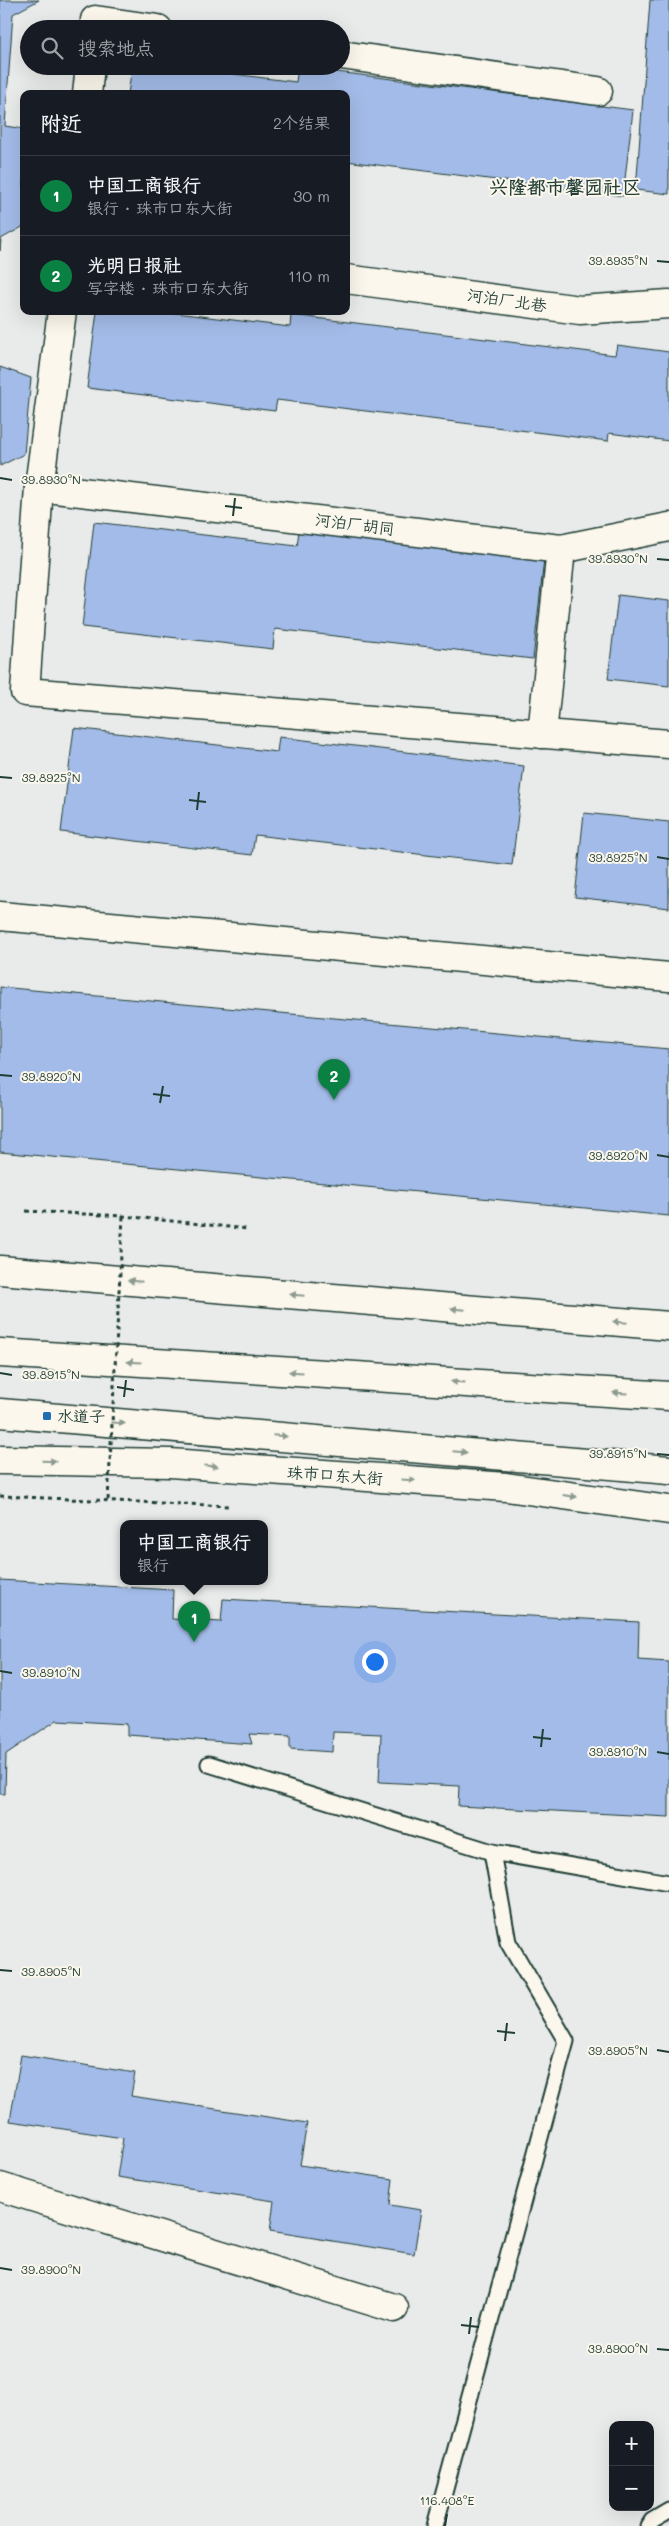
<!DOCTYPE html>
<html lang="zh">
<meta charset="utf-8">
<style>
body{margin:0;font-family:Mali,"LXGW WenKai TC",sans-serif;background:#242831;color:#f1f3f6}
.controls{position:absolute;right:15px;bottom:15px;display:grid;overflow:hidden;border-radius:10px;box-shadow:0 5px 20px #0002}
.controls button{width:45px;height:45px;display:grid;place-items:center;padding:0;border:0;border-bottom:1px solid #363941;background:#171b24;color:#f1f3f6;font:25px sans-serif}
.you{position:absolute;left:374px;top:1661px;width:18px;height:18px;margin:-12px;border:4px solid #fff;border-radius:50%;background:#1a73e8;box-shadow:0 0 0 8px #1a73e833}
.badge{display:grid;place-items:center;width:32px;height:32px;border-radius:50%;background:#0b8043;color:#fff;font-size:16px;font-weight:700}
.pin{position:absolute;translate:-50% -41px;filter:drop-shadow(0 1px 2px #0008)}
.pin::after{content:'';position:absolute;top:26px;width:18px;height:15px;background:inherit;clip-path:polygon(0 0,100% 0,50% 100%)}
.popup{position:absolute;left:120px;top:1520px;width:148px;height:65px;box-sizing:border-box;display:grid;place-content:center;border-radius:10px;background:#171b24;filter:drop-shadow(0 1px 4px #0005);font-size:16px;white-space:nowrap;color:#9ea1a6}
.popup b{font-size:19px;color:#f1f3f6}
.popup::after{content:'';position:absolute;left:50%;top:100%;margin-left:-10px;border:10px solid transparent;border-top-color:#171b24}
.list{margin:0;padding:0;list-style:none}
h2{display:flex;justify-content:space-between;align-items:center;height:65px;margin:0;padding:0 20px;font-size:21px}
h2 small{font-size:16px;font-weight:400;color:#9ea1a6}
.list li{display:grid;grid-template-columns:32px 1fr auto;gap:15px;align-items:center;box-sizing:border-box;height:80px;padding:0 20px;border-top:1px solid #363941}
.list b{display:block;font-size:19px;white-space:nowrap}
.list p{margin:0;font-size:16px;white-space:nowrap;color:#9ea1a6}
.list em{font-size:16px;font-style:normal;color:#9ea1a6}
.icon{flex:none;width:28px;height:28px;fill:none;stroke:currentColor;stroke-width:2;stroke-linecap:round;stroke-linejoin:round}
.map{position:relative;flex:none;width:669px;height:2526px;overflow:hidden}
.search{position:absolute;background:#171b24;box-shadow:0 5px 20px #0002;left:20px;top:20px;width:330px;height:55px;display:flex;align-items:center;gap:12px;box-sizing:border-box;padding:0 18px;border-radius:28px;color:#9ea1a6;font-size:19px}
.panel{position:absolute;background:#171b24;box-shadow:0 5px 20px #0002;left:20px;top:90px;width:330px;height:225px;border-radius:10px}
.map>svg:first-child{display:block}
.building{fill:#a3bbe8;stroke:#1f3d34}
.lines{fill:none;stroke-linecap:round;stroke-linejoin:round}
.lane-casing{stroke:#1f3d34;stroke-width:19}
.street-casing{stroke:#1f3d34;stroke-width:31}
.secondary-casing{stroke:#1f3d34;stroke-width:31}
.primary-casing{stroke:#1f3d34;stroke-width:31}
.path{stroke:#1f3d34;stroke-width:3;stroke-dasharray:4 4;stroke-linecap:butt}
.lane{stroke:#fbf7ec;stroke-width:15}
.street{stroke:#fbf7ec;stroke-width:28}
.secondary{stroke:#fbf7ec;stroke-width:28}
.primary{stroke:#fbf7ec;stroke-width:28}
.path-bridge{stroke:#1f3d34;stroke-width:3;stroke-dasharray:4 4;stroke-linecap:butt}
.oneway{fill:#8d9a90}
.ticks{fill:none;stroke:#1f3d34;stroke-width:2}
.poi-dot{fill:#1f6fb2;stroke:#fbf7ec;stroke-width:2}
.labels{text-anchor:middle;stroke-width:4;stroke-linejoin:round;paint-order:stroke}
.street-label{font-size:16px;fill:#1f3d34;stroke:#fbf7ec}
.poi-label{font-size:16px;fill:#1f3d34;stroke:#fbf7ec;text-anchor:start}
.quarter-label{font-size:19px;font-weight:bold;fill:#1f3d34;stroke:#fbf7ec}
.ticks-label{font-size:12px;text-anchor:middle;fill:#1f3d34;stroke:#fbf7ec;stroke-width:4;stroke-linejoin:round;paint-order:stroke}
</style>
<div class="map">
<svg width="669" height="2526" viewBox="0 0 669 2526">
<rect width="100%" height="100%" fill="#e9ebeb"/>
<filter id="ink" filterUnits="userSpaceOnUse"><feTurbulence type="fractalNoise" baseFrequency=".02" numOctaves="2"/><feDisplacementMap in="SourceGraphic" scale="10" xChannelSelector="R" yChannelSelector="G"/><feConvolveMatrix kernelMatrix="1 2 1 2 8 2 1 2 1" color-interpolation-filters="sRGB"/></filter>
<g filter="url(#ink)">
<g class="building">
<path d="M0,0H39L13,14L5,126L24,129V226L1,239L0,251Z"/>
<path d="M650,0H669V194L636,190Z"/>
<path d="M132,66H170L296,82L298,67L633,110L623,196L346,161V94H128Z"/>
<path d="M97,311H160L290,327L291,315L615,355L617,345L669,352V441L609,433L608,441L277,400L275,411L87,388Z"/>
<path d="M0,367L31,378L24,454L0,466Z"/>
<path d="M94,522L297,546L299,531L544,559L533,659L275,629L273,649L82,627Z"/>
<path d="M618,595L669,601V686L608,679Z"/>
<path d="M74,728L277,752L279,737L524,766L512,865L255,835L252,855L61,832Z"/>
<path d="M584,813L669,822V908L575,897Z"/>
<path d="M0,987L669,1049V1216L0,1152Z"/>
<path d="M0,1580L173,1590L172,1619L221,1622L223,1599L639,1622L638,1660L669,1662V1817L458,1806L459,1786L379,1782L381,1734L333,1732L332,1752L290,1749V1736L249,1734L252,1744L127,1735V1724L57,1720L6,1754L5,1794H0Z"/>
<path d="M21,2055L135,2073L131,2096L307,2123L300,2165L393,2179L390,2205L421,2210L414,2254L270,2231L274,2201L117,2177L123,2138L10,2121Z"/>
</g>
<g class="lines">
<defs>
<g id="lane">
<path d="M209,1764L492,1852"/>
<path d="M435,2526L566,2041L508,1942L492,1852L669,1883"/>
<path d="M649,2526L652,2521L669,2511"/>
</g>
<g id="street">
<path d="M95,20L158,29"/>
<path d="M341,55L598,91"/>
<path d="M87,94L90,66"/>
<path d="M346,279L580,310L669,304"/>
<path d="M62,311L39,487L25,692L669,744"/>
<path d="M39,487L561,549L669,527"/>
<path d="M542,734L561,549"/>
<path d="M0,916L669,977"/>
<path d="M0,2187L394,2308"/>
</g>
<g id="secondary">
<path d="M0,1270L669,1326"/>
<path d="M0,1460L170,1463L506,1487L669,1510"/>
</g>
<g id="primary">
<path d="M0,1353L669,1396"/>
<path d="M0,1413L669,1470"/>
</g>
</defs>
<use href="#lane" class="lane-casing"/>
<use href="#street" class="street-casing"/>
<use href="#secondary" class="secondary-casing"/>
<use href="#primary" class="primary-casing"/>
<g class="path">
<path d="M26,1211L123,1216L248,1229"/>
<path d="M0,1496L230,1506"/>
</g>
<use href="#lane" class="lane"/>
<use href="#street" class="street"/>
<use href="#secondary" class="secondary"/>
<use href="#primary" class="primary"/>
<path class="path-bridge" d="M108,1500L123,1216"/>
</g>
<defs><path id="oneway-solid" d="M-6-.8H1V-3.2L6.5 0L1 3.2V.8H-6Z" transform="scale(1.25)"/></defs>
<g class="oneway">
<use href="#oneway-solid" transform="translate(135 1281) rotate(-175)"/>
<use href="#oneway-solid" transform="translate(297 1295) rotate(-175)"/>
<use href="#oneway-solid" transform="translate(458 1309) rotate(-175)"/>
<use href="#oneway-solid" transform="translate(620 1322) rotate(-175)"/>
<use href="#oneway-solid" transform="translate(134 1362) rotate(-176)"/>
<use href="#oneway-solid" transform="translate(296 1372) rotate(-176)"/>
<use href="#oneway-solid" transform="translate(458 1382) rotate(-176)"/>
<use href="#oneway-solid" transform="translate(620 1393) rotate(-176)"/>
<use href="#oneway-solid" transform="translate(118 1423) rotate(5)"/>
<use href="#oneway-solid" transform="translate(280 1436) rotate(5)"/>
<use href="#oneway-solid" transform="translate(460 1452) rotate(5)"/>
<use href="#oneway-solid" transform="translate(49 1461) rotate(1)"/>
<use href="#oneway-solid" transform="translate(211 1466) rotate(4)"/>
<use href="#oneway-solid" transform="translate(408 1480) rotate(4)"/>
<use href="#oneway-solid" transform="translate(570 1496) rotate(8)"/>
</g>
</g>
<path class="ticks" d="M657,261L669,262M0,478L12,480M225,506L242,508M233,516L235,498M657,559L669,560M0,777L12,778M189,800L206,802M197,810L199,792M657,857L669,859M0,1075L12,1076M153,1094L170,1096M160,1103L163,1086M657,1155L669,1157M0,1373L12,1375M117,1387L134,1390M124,1397L126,1380M657,1454L669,1455M0,1671L12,1673M533,1737L551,1739M541,1747L543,1729M657,1752L669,1754M0,1970L12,1971M497,2031L515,2033M505,2041L507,2023M657,2050L669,2052M0,2268L12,2270M461,2325L479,2327M469,2334L471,2317M657,2349L669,2350M445,2526L447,2514"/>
<rect class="poi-dot" x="42" y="1411" width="10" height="10" rx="2.5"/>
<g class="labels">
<g class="street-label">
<text transform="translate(507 300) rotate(8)" y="6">河泊厂北巷</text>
<text transform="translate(355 524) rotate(7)" y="6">河泊厂胡同</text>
<text transform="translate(335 1475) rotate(4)" y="6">珠市口东大街</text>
</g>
<g class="poi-label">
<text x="57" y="1422">水道子</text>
</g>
<g class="quarter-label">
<text x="565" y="194">兴隆都市馨园社区</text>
</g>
</g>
<g class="ticks-label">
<text x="618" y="265">39.8935°N</text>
<text x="51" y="484">39.8930°N</text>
<text x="618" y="563">39.8930°N</text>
<text x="51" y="782">39.8925°N</text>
<text x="618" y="862">39.8925°N</text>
<text x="51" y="1081">39.8920°N</text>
<text x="618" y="1160">39.8920°N</text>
<text x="51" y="1379">39.8915°N</text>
<text x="618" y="1458">39.8915°N</text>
<text x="51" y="1677">39.8910°N</text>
<text x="618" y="1756">39.8910°N</text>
<text x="51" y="1976">39.8905°N</text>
<text x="618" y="2055">39.8905°N</text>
<text x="51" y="2274">39.8900°N</text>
<text x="618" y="2353">39.8900°N</text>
<text x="447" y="2505">116.408°E</text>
</g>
</svg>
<div class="controls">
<button>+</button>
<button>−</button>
</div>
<div class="you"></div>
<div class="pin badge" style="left:194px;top:1642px">1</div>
<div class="popup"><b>中国工商银行</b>银行</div>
<div class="pin badge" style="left:334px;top:1100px">2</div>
<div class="search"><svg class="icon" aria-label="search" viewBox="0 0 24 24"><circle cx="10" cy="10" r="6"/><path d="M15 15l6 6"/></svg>搜索地点</div>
<section class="panel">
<h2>附近<small>2个结果</small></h2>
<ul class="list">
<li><span class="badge">1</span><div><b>中国工商银行</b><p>银行 · 珠市口东大街</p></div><em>30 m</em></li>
<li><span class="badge">2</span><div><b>光明日报社</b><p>写字楼 · 珠市口东大街</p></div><em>110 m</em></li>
</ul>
</section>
</div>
